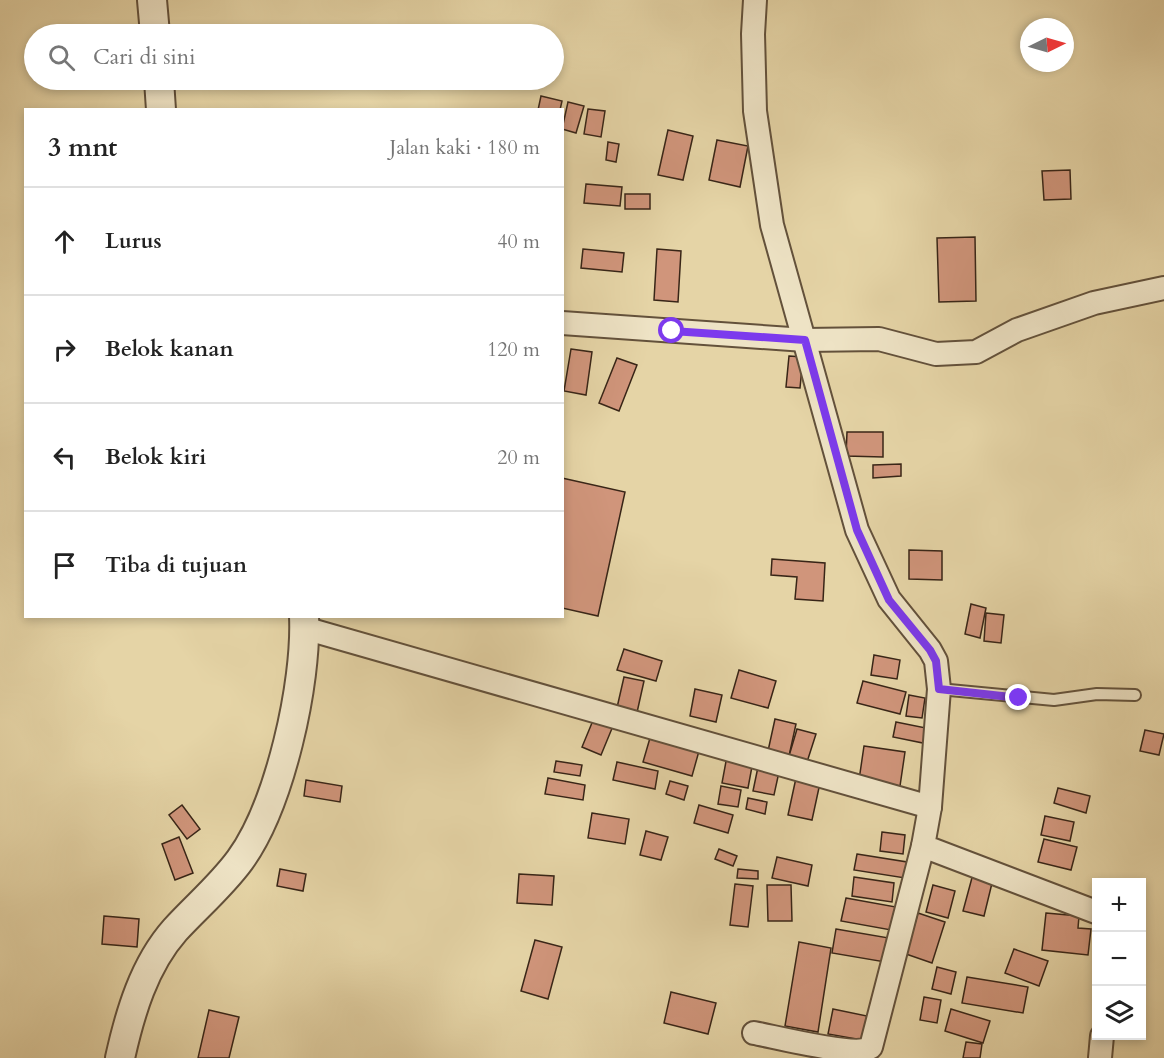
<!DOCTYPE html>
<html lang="id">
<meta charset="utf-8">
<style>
body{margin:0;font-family:Cardo,serif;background:#f6f6f6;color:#222}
.controls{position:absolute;right:18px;bottom:18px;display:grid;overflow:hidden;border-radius:0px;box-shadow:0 3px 9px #0003}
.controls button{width:54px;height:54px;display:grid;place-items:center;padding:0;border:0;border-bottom:2px solid #e0e0e0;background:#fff;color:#222;font:30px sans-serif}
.compass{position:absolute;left:1020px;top:18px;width:54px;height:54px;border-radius:50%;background:#fff;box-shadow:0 3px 9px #0003;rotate:85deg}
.stop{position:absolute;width:18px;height:18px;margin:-14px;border:4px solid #7c3aed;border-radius:50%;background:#fff}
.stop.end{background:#7c3aed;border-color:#fff;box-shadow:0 2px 6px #0008}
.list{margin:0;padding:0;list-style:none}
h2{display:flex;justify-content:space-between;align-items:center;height:78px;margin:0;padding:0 24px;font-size:26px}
h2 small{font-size:20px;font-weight:400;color:#767676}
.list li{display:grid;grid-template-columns:39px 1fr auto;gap:18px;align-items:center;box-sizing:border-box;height:108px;padding:0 24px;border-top:2px solid #e0e0e0}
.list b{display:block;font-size:22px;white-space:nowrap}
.list em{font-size:20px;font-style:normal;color:#767676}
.icon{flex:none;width:33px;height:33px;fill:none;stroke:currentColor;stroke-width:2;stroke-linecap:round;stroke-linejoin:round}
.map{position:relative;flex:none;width:1164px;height:1058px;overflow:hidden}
.search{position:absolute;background:#fff;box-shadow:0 3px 9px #0003;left:24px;top:24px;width:540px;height:66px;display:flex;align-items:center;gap:15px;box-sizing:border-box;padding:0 21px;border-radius:33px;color:#767676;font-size:22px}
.panel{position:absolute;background:#fff;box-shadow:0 3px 9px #0003;left:24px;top:108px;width:540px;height:510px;border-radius:0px}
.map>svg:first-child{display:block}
.building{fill:#d0957b;stroke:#382517;stroke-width:1.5}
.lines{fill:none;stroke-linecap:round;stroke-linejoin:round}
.service-casing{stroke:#63513b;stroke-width:14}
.minor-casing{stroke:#63513b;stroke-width:26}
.tertiary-casing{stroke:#63513b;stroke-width:32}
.service{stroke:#eee3c5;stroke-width:10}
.minor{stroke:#eee3c5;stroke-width:22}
.tertiary{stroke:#eee3c5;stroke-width:28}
.route{stroke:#7c3aed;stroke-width:8}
</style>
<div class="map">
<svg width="1164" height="1058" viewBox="0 0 1164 1058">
<rect width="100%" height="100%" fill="#e5d4a6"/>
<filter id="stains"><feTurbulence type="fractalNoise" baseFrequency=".00333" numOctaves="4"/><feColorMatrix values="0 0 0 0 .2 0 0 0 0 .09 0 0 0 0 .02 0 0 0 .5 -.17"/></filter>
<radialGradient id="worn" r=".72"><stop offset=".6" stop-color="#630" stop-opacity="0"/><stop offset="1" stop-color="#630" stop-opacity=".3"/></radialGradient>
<g class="building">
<path d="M513,80H536L534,85Z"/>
<path d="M541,96L562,101L560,110H538Z"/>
<path d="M568,102L584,106L576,133L562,129Z"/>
<path d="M588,109L605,111L601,137L584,134Z"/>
<path d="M668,130L693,136L683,180L658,175Z"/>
<path d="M717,140L748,146L740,187L709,180Z"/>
<path d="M608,142L619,144L616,162L606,160Z"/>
<path d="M1070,170L1071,199L1044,200L1042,171Z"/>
<path d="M586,184L622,187L620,206L584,203Z"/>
<rect x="625" y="194" width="25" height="15"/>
<path d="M975,237L976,301L939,302L937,238Z"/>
<path d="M583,249L624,253L622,272L581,268Z"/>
<path d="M657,249L681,251L678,302L654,300Z"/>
<path d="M571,349L592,352L586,395L564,391Z"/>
<path d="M789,356L803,357L800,388L786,387Z"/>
<path d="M617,358L637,365L619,411L599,403Z"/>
<path d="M847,432H883V457L846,456Z"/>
<path d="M901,464V476L873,478V465Z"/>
<path d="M562,478L625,492L598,616L562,608Z"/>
<path d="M909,550L942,551V580L909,579Z"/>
<path d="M772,559L825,563L823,601L795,599L797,577L771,575Z"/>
<path d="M971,604L986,608L980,638L965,634Z"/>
<path d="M986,613L1004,615L1001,643L984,641Z"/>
<path d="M624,649L662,661L656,681L617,670Z"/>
<path d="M874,655L900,660L897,679L871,675Z"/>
<path d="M739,670L776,681L768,708L731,698Z"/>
<path d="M624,677L644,681L636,717L616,712Z"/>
<path d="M863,681L906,692L900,714L857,703Z"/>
<path d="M695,689L722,695L716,722L690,716Z"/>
<path d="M909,695L925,698L922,718L906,716Z"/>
<path d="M594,718L613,726L601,755L582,747Z"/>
<path d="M775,719L796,724L789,756L768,751Z"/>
<path d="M896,722L926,728L923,743L893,737Z"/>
<path d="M797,729L816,734L807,762L789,756Z"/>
<path d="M1145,730L1164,734L1159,755L1140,751Z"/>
<path d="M650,738L699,751L692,776L643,762Z"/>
<path d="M864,746L905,752L900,786L859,780Z"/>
<path d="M727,756L753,761L748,788L722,783Z"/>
<path d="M556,761L582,765L580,776L554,772Z"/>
<path d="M617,762L658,771L655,789L613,780Z"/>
<path d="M758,767L779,772L774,795L753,791Z"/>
<path d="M548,778L585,785L583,800L545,794Z"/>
<path d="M796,778L820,783L812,820L788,815Z"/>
<path d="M306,780L342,786L340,802L304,796Z"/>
<path d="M670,781L688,786L684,800L666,794Z"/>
<path d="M721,786L741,790L738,807L718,804Z"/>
<path d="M1058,788L1090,796L1086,813L1054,803Z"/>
<path d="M748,798L767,802L765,814L746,809Z"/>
<path d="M182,805L200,829L187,839L169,815Z"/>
<path d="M699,805L733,815L728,833L694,823Z"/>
<path d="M592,813L629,819L625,844L588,838Z"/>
<path d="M1045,816L1074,822L1070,841L1041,835Z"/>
<path d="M646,831L668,837L661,860L640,855Z"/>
<path d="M882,832L905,835L903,854L880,851Z"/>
<path d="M179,837L193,873L175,880L162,844Z"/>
<path d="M1044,839L1077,847L1071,870L1038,862Z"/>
<path d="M719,849L737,856L733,866L715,859Z"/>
<path d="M857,854L907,862L905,878L854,870Z"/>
<path d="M777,857L812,865L808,886L772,878Z"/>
<path d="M280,869L306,874L303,891L277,886Z"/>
<path d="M738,869L758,871V879L737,878Z"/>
<path d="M519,874L554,876L552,905L517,903Z"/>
<path d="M973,874L993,879L984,916L963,911Z"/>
<path d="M854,877L894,883L892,902L852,896Z"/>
<path d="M735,884L753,886L748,927L730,925Z"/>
<path d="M767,885H791L792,921H768Z"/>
<path d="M933,885L955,891L948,918L926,912Z"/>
<path d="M846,898L896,907L891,930L841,921Z"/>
<path d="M918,913L945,922L932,963L906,954Z"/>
<path d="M1046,913L1079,916L1078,928L1091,929L1088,955L1042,950Z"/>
<path d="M104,916L139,919L137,947L102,944Z"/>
<path d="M836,929L889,938L885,962L832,953Z"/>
<path d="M535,940L562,947L548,999L521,991Z"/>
<path d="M799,942L831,948L818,1032L785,1026Z"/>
<path d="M1014,949L1048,961L1039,986L1005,973Z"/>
<path d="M937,967L956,972L951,994L932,989Z"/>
<path d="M967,977L1028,987L1023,1013L962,1003Z"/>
<path d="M671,992L716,1003L708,1034L664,1023Z"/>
<path d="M924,997L941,1000L937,1023L920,1020Z"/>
<path d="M833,1009L867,1016L862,1040L828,1034Z"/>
<path d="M951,1009L990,1021L983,1043L945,1031Z"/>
<path d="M209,1010L239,1017L229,1058H198Z"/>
<path d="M966,1042L982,1044L980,1058H963Z"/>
</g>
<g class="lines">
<defs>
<path id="service" d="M939,689L1054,700L1097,694L1135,695"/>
<g id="minor">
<path d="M755,0L753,34L755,111L772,225L857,530L889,599L930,650L936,661L939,689L930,807L923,846L1096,912"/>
<path d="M562,323L805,340L879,339L936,354L976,352L1017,330L1094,303L1164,288"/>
<path d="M304,628L930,807"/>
<path d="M754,1033C776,1037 857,1058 871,1047L923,846"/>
<path d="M1100,1058L1102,1036"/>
</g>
<g id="tertiary">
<path d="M152,0L155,34"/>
<path d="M159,80L161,110"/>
<path d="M120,1058C130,1013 144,965 175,930C197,906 221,886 240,860C280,805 307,683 304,616"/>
</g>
</defs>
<use href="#service" class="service-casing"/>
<use href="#minor" class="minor-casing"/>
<use href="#tertiary" class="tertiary-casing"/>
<use href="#service" class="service"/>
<use href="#minor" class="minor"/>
<use href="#tertiary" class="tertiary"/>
</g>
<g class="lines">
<path class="route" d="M672,331L805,340L857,530L889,600L930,650L936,661L939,689L1019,698"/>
</g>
<rect width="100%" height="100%" filter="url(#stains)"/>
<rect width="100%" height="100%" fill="url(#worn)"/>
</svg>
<div class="controls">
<button>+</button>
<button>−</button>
<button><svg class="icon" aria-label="layers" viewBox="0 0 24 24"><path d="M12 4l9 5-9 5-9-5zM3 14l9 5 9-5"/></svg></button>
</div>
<svg class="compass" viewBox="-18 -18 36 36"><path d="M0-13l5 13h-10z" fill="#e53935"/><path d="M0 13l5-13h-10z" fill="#767676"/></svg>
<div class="stop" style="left:672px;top:331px"></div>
<div class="stop end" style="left:1019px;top:698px"></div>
<div class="search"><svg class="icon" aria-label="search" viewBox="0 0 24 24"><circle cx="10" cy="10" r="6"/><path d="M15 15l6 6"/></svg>Cari di sini</div>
<section class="panel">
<h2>3 mnt<small>Jalan kaki · 180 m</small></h2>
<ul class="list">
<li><svg class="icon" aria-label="ahead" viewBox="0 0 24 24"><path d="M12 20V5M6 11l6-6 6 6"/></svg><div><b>Lurus</b></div><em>40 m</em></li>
<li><svg class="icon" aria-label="right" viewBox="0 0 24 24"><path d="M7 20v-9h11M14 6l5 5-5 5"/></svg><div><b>Belok kanan</b></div><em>120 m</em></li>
<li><svg class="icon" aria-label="left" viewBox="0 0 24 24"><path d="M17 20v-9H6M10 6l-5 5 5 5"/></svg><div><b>Belok kiri</b></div><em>20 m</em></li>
<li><svg class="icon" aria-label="arrive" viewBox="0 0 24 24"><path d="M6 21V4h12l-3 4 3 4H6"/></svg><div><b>Tiba di tujuan</b></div></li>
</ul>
</section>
</div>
